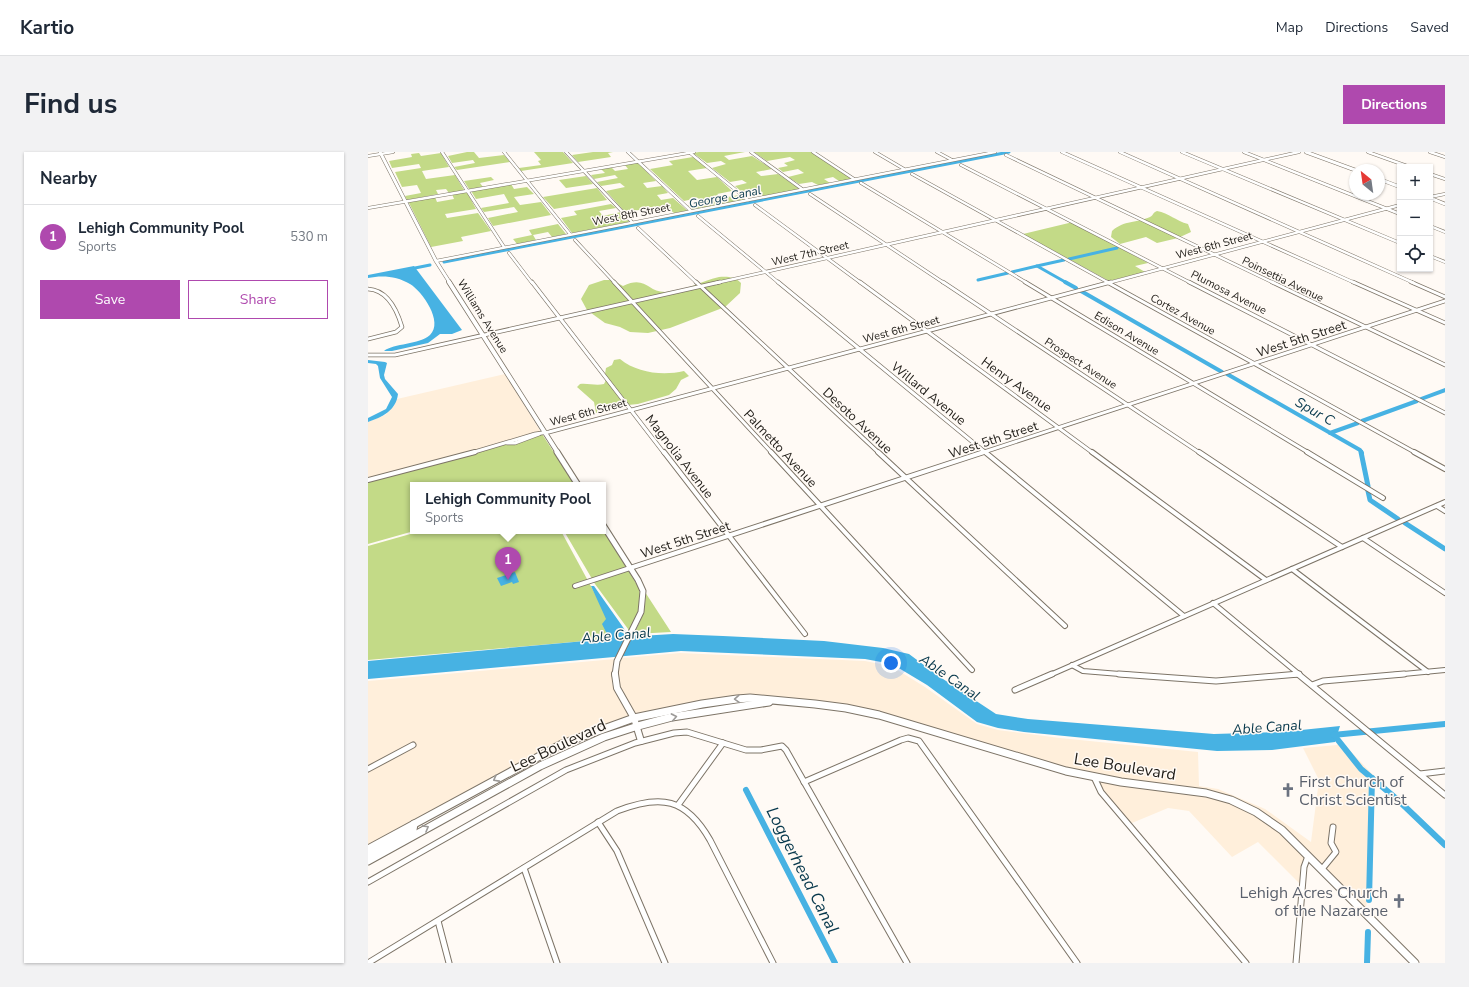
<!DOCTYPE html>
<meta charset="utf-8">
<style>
body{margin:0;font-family:"Nunito Sans",sans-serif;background:#f2f2f3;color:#1f2937}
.controls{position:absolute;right:12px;top:12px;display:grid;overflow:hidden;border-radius:0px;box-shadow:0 1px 3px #0004}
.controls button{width:36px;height:36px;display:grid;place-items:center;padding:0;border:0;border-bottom:1px solid #e0e1e3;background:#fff;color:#1f2937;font:20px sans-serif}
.compass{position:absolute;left:981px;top:12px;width:36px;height:36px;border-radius:50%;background:#fff;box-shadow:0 1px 3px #0004;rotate:331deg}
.you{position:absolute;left:523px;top:511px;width:14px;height:14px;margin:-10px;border:3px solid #fff;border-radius:50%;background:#1a73e8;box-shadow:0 0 0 6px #1a73e833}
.badge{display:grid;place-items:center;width:26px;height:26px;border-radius:50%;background:#af49ae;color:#fff;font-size:13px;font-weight:700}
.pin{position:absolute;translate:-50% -33px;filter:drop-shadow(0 1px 2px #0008)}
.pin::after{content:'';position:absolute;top:21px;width:14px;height:12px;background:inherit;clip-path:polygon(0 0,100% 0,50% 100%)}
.popup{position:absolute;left:42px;top:330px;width:196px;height:52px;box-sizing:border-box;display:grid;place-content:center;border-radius:0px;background:#fff;filter:drop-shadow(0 1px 3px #0005);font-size:13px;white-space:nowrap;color:#747a83}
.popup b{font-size:15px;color:#1f2937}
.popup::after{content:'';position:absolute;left:50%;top:100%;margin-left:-8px;border:8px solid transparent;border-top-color:#fff}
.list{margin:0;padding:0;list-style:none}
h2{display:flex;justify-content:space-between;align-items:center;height:52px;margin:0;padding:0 16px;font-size:17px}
h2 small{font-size:13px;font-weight:400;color:#747a83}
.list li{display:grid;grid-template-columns:26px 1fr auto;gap:12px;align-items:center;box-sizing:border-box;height:64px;padding:0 16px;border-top:1px solid #e0e1e3}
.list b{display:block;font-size:15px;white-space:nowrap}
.list p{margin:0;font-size:13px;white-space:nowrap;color:#747a83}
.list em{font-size:13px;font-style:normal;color:#747a83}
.actions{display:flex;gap:8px;padding:12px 16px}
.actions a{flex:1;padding:9px 0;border:1px solid #af49ae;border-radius:0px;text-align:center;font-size:14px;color:#af49ae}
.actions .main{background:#af49ae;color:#fff}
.icon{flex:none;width:22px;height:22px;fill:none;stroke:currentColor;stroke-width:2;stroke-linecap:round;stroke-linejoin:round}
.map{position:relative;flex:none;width:1077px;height:811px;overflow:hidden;border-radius:0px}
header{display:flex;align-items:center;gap:24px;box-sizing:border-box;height:56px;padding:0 20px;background:#fff;border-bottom:1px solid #e0e1e3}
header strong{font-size:19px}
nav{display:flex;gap:22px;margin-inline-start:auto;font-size:14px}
.intro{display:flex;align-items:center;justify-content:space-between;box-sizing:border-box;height:96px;padding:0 24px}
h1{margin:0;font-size:28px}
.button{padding:10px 18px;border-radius:0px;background:#af49ae;color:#fff;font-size:14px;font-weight:700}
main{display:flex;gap:24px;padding:0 24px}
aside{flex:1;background:#fff;border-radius:0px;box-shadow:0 1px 3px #0004}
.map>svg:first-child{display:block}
.built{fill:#ffefdb}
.green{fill:#c3da87}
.water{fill:#47b2e3}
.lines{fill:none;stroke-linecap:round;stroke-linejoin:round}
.canal-far3{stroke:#47b2e3;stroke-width:3}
.canal-far2{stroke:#47b2e3;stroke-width:4}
.canal-far1{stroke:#47b2e3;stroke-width:5}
.canal{stroke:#47b2e3;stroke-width:6}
.minor-far3-casing{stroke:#7d7467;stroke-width:3.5}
.minor-far2-casing{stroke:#7d7467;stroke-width:4.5}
.minor-far1-casing{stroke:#7d7467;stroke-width:6}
.minor-casing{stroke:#7d7467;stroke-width:7}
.tertiary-far3-casing{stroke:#7d7467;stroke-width:4}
.tertiary-far2-casing{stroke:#7d7467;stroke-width:5.5}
.tertiary-far1-casing{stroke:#7d7467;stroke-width:7}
.tertiary-casing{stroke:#7d7467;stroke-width:8}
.secondary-casing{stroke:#7d7467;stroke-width:9}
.minor-far3{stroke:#fff;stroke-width:2.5}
.minor-far2{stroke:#fff;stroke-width:3}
.minor-far1{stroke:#fff;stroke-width:4}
.minor{stroke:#fff;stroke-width:5}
.tertiary-far3{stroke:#fff;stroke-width:3}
.tertiary-far2{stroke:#fff;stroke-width:4}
.tertiary-far1{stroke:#fff;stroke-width:5}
.tertiary{stroke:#fff;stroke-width:6}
.secondary{stroke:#fff;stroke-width:7}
.oneway{stroke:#9b9997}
.labels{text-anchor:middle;stroke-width:3;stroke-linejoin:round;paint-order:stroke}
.far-street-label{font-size:11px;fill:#201d18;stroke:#fffaf5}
.far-water-label{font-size:12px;font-style:italic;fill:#07384c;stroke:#fffaf5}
.street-label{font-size:13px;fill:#201d18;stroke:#fffaf5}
.water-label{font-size:14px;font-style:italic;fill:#07384c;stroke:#fffaf5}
.near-street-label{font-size:16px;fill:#201d18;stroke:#fffaf5}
.near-worship-label{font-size:16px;fill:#5b616d;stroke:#fffaf5;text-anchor:start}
.near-water-label{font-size:17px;font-style:italic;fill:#07384c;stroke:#fffaf5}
</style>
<header>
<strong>Kartio</strong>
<nav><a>Map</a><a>Directions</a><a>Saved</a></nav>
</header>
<div class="intro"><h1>Find us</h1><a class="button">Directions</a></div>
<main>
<aside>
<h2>Nearby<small></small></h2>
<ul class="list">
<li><span class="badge">1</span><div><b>Lehigh Community Pool</b><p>Sports</p></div><em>530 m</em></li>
</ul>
<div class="actions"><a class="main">Save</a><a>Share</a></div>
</aside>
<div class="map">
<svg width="1077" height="811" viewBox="0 0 1077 811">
<rect width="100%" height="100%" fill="#fffaf5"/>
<g class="built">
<path d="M137,222L174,282L0,328V270L17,263L26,254L29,247Z"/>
<path d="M312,501L497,509L523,514L557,535L609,572L630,578L692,586L830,600L831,634L850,637L897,657L943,690L951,628L935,596L969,593L972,588L1007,625L1005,670L998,758L943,701L882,654L698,616L541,569L383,544L268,563L252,535L250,525V515L254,506Z"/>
<path d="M247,507L244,515V532L262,565L167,604L0,694V529Z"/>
<path d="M725,628L779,637L838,644L863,651L881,659L912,680L941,708L935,735L890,690L864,705L821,659L800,656L764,671Z"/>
</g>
<g class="green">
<path d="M99,0H106L111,6L136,3L142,10L89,18L86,15L107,11L105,8L84,11L80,4Z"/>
<path d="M166,0H195L205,11L153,19L151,16L173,13L170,9L173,8Z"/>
<path d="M225,0H245L240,1L243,5L210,10L204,3Z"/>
<path d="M331,0H377L356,4L361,8L384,4L404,17L388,20L393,24L410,22L432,37L395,44L389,39L376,42L367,34L379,31L374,28L362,30L344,16L358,12L353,9L339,11L325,1Z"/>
<path d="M386,0H443L484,27L471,29L465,25L456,27L462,31L450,33L444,30L431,32L420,25L436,21L430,17L415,20L410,16L420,14L416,11L427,8L422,5L399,9Z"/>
<path d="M51,1L53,4L73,1L81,15L54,19L58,27L87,23L96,38L81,41L78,37L68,38L70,42L39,48L37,44L53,41L49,33L34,35L27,20L53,16L51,12L24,16L21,9L44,5L43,2Z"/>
<path d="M325,5L339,16L320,19L329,28L349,25L364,39L349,42L354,46L371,43L377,48L325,58L320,53L334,50L330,46L316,49L282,17L305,13L301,9Z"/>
<path d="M269,10L288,29L275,31L279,36L294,34L300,41L289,43L293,48L305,46L320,59L306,61L301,57L275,61L271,58L257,60L238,39L257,35L252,31L233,34L229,30L250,26L247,23L226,27L223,23L237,21L233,17L243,15L247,19L260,17L257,13Z"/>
<path d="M218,24L225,32L198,36L191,28Z"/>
<path d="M123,25L126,28L112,31L115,35L101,37L96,29Z"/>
<path d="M143,32L146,37L159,35L166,42L146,45L152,53L173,50L183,63L125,74L120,66L150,60L146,55L116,60L113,56L141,51L136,42L108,47L103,39Z"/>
<path d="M229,36L239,48L186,57L175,45Z"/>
<path d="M99,40L108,57L77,62L79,66L110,61L123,79L93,85L95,89L63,95L40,49L67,45L69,50L86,47L84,42Z"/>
<path d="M243,52L248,56L231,59L235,64L253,60L261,70L204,81L193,66L209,63L206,59Z"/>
<path d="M789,59C801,61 808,69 820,72L823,80L810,86L789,91L778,85L752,92L743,85L744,79C756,68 769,71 782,65C786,63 784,61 789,59Z"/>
<path d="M705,70L780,111L767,114L777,120L741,129L655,82Z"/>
<path d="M190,72L198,82L184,85L180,80L165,83L168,88L149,92L145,87L164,83L161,78Z"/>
<path d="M351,125C359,124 368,125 373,131L372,141L357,155L302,176L280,181L262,180L252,175L237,171L219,158L213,147L221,133L236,128H244L255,134C278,123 279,140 297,140C316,140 333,129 351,125Z"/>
<path d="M252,207C269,221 295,224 316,219L321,224L313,228L308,237L301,243L270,252L250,254L228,261L226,250L209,235L212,232C220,231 228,234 236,232L238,228L237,222L238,216L244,213L246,208Z"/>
<path d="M174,282L207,333H45L46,379L0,392V328Z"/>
<path d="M235,378L271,436C275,453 268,466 260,481V477L227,432L196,379H235Z"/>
<path d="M53,379H193L251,486L0,508V394Z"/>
<path d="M277,440L303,480L266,482C273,468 279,456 277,440Z"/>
</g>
<g class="water">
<path d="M46,114L94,178L84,182H72L60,191L24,199H16C26,191 51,193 62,183C76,170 54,139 42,132C29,124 14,123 0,126V123Z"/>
<path d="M0,208L17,210L19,211L16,223L17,227L30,242C28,259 14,265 0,270V266L18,257L24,245L12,226L10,214L8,212L0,211Z"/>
<path d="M147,420L151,430L145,432L144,430L133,434L129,426Z"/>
<path d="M223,434H226L257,478L258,482L272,484L305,482L355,484L456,489L515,496L541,502L572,525L628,562L660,567L846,582L914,580L972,574L967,590L904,598L849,599L656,580L630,576L609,570L559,533L524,512L497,507L313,499L0,527V509L239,487V482L234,472L238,467Z"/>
</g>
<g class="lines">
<g class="canal-far3">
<path d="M701,107L749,96"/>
<path d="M76,110L641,0"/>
<path d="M669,114L696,108"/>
<path d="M42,117L62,113"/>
<path d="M644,120L669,114L699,131"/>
<path d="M610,128L640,121"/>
</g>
<g class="canal-far2">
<path d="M697,130L708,136"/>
<path d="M713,139L854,220"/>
<path d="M859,222L992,298L994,301"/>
<path d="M1053,247L1077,238"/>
<path d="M994,269L1049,249"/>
<path d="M962,281L990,271"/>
</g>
<g class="canal-far1">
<path d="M993,300L1000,334"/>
<path d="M1000,339L1002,348L1030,367"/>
<path d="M1037,371L1077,397"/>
</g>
<g class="canal">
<path d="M965,583L1077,572"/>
<path d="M966,583L993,617L1030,648L1077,693"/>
<path d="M378,638L467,811"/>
<path d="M1001,748L1004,626"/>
<path d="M999,811L1000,780"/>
</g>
<defs>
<g id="minor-far3">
<path d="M74,0L136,95"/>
<path d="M136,0L202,82"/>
<path d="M198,0L264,70"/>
<path d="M260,0L323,59"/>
<path d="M321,0L380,48"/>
<path d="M383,0L434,37"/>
<path d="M445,0L486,27"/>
<path d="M507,0L536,17"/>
<path d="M569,0L584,8"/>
<path d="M694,0L987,131"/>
<path d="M752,0L1046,131"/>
<path d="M814,0L1032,91"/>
<path d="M876,0L1032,62"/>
<path d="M1000,0L1042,15"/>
<path d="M1062,0L1077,5"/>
<path d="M638,3L906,131"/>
<path d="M0,4L25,0"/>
<path d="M593,13L823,131"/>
<path d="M544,22L741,131"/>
<path d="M1062,22L1077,27"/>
<path d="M493,31L659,131"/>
<path d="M442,42L576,131"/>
<path d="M1062,45L1077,42"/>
<path d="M387,53L493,131"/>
<path d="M0,56L326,0"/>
<path d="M330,64L411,131"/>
<path d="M1062,74L1077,80"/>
<path d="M270,76L329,131"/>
<path d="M207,88L247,131"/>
<path d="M141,101L164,131"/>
<path d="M1062,104L1077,110"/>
<path d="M68,109L627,0"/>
<path d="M348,131L931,0"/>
<path d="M740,131L1032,53"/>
</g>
<g id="minor-far2">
<path d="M164,130L296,301"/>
<path d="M246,130L404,301"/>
<path d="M328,130L511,301"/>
<path d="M410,130L618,301"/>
<path d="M492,130L725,301"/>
<path d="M575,130L832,301"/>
<path d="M657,130L941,301"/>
<path d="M739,130L1048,301"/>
<path d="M821,130L1077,261"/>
<path d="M904,130L1077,213"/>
<path d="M985,130L1077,171"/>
<path d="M1043,130L1077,145"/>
<path d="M0,137C20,138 29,158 34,175L28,180L0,187"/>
<path d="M0,203H27L352,130"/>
<path d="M139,291H147L171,282"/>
<path d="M103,301L167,282L181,280L743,130"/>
<path d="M613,301L1077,149"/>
</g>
<g id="minor-far1">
<path d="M296,300L437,482"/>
<path d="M403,300L604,518"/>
<path d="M510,300L697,474"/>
<path d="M617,300L816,464"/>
<path d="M724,300L898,428"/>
<path d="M831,300L974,395"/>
<path d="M939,300L1015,346"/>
<path d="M1046,300L1077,317"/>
<path d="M0,328L107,300"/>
<path d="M1069,354L1077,359"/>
<path d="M995,386L1077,441"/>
<path d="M924,417L1060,520"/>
<path d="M207,434L616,300"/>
<path d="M845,451L932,523"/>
<path d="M704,513L715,519L764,523"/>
<path d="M682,523L1077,350"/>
<path d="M923,523L931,522"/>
<path d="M1025,523L1077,518"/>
</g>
<g id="minor">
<path d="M751,522L848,529L931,522"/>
<path d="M930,522L1077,643"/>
<path d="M944,533L955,529L1036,522"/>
<path d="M647,538L684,522"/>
<path d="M0,617L45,593"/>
<path d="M1052,622L1077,619"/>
<path d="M726,625L733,640L878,811"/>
<path d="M436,630L533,588L540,586L551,589L709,811"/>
<path d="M310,653L355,591"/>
<path d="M230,670L249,699L297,811"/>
<path d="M156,716L189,811"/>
<path d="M954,717L968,700L963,691L965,675"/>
<path d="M0,730L198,618L267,591L306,581L319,580L378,598H393L414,594L418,598L539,811"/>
<path d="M70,769L81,811"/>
<path d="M0,811L249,659C293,642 318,646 342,688L405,811"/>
<path d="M928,811L936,715L940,704"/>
</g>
<g id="tertiary-far3">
<path d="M12,0L68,109L82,131"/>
<path d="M938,0L987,18"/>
<path d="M1011,27L1032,35"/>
<path d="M1062,46L1077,52"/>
</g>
<path id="tertiary-far2" d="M81,130L190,301"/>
<g id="tertiary-far1">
<path d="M189,300L210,333"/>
<path d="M235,373L270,428L275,439L273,460L249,509L247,523"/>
</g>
<path id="tertiary" d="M247,522L249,536L266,566L273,589"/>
<g id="secondary">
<path d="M0,697L194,592L266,566L334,552L369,547L382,546L447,552L478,556L511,563L698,619L753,630L838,641L863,648L888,660L914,678L1047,811"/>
<path d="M0,704L45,678L46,672"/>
<path d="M0,709L172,614L236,585L270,574L304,565L401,550"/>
</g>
</defs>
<use href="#minor-far3" class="minor-far3-casing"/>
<use href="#minor-far2" class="minor-far2-casing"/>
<use href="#minor-far1" class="minor-far1-casing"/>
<use href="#minor" class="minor-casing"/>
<use href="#tertiary-far3" class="tertiary-far3-casing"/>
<use href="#tertiary-far2" class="tertiary-far2-casing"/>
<use href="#tertiary-far1" class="tertiary-far1-casing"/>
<use href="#tertiary" class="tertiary-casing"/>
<use href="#secondary" class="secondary-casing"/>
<use href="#minor-far3" class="minor-far3"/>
<use href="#minor-far2" class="minor-far2"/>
<use href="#minor-far1" class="minor-far1"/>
<use href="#minor" class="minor"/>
<use href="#tertiary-far3" class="tertiary-far3"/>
<use href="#tertiary-far2" class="tertiary-far2"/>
<use href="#tertiary-far1" class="tertiary-far1"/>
<use href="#tertiary" class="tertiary"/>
<use href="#secondary" class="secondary"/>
</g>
<defs><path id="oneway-chevron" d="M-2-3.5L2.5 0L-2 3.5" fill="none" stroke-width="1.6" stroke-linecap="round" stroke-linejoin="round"/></defs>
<g class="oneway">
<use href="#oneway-chevron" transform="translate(369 547) rotate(176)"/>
<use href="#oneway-chevron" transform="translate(306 565) rotate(-11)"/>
<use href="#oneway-chevron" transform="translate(128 627) rotate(152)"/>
<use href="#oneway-chevron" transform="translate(58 676) rotate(-29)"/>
</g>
<defs>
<symbol id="church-bare" viewBox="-9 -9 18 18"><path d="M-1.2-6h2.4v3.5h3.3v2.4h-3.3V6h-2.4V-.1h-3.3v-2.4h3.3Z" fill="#6b7280" stroke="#fffaf5" stroke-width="2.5" paint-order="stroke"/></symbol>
</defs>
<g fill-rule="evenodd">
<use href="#church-bare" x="910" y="628" width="20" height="20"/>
<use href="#church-bare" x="1021" y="739" width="20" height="20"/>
</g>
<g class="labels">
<g class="far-street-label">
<text transform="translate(263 62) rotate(-11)" y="4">West 8th Street</text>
<text transform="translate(846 93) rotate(-15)" y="4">West 6th Street</text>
<text transform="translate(442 101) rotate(-13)" y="4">West 7th Street</text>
<text transform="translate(915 127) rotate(26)" y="4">Poinsettia Avenue</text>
<text transform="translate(861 140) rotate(27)" y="4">Plumosa Avenue</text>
<text transform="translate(815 162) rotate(29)" y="4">Cortez Avenue</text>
<text transform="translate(115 164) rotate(58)" y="4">Williams Avenue</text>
<text transform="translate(533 177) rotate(-15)" y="4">West 6th Street</text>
<text transform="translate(759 181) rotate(31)" y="4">Edison Avenue</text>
<text transform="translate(713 211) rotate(33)" y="4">Prospect Avenue</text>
<text transform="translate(220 260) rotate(-15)" y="4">West 6th Street</text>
</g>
<g class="far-water-label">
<text transform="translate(357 45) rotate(-11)" y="4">George Canal</text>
</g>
<g class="street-label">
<text transform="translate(933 186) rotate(-18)" y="5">West 5th Street</text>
<text transform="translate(649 232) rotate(36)" y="5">Henry Avenue</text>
<text transform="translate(561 241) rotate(39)" y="5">Willard Avenue</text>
<text transform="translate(490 268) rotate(43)" y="5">Desoto Avenue</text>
<text transform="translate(625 287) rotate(-18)" y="5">West 5th Street</text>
<text transform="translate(413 296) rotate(47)" y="5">Palmetto Avenue</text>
<text transform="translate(312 304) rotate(52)" y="5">Magnolia Avenue</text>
<text transform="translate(317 387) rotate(-18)" y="5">West 5th Street</text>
</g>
<g class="water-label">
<text transform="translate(947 259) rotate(30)" y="5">Spur C</text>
<text transform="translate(248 483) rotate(-5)" y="5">Able Canal</text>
<text transform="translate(582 525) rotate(35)" y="5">Able Canal</text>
<text transform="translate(899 575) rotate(-4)" y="5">Able Canal</text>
</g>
<g class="near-street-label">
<text transform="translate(190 593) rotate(-25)" y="6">Lee Boulevard</text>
<text transform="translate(757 614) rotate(9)" y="6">Lee Boulevard</text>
</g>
<g class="near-worship-label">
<text x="931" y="635">First Church of<tspan x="931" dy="18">Christ Scientist</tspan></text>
<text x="1020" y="746" text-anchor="end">Lehigh Acres Church<tspan x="1020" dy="18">of the Nazarene</tspan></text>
</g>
<g class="near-water-label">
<text transform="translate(435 718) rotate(63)" y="6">Loggerhead Canal</text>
</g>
</g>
</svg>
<div class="controls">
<button>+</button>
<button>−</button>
<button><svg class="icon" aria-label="locate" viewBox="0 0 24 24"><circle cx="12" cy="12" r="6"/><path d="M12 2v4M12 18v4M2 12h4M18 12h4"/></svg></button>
</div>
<svg class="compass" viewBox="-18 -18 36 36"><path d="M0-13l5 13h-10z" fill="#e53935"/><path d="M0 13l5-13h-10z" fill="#747a83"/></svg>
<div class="you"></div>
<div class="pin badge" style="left:140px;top:428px">1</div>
<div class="popup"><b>Lehigh Community Pool</b>Sports</div>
</div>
</main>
